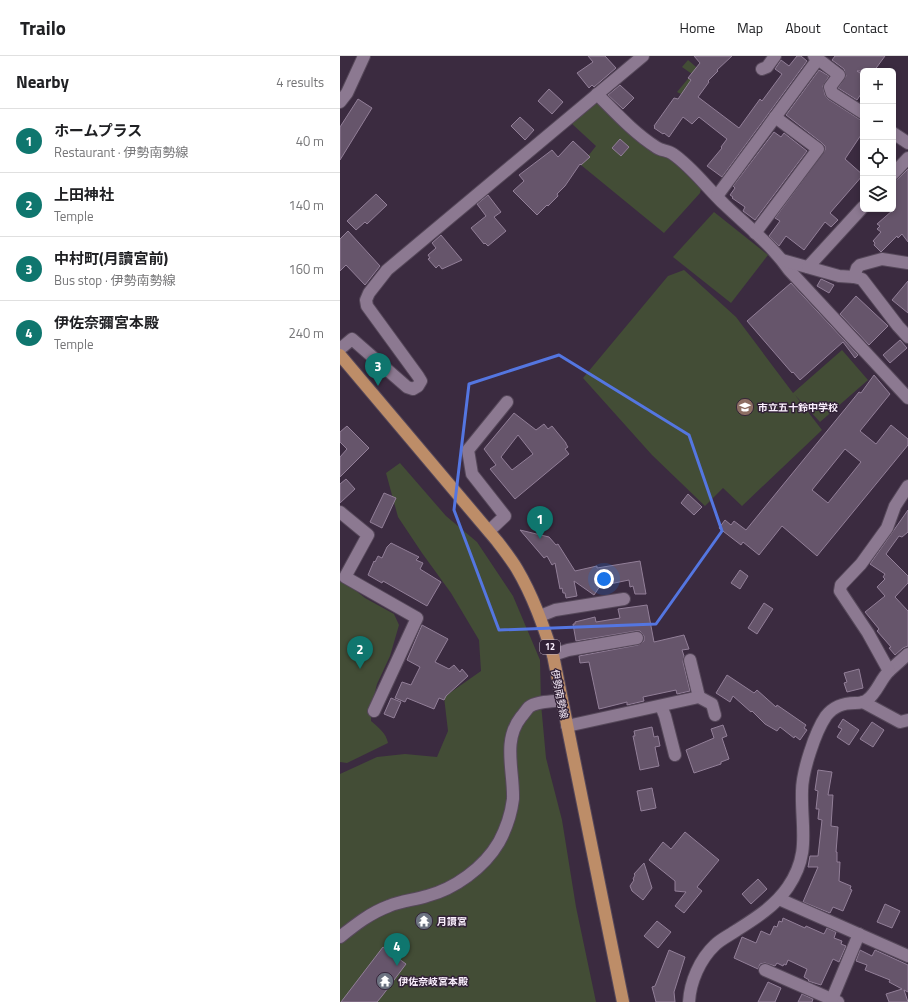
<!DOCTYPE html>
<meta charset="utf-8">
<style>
body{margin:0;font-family:"Titillium Web","Noto Sans JP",sans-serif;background:#f6f6f6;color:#202124}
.controls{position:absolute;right:12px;top:12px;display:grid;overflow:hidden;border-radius:6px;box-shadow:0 2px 6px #0003}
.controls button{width:36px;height:36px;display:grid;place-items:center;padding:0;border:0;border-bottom:1px solid #e0e0e0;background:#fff;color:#202124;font:20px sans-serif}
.you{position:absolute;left:264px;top:523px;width:14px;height:14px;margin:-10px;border:3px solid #fff;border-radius:50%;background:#1a73e8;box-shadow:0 0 0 6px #1a73e833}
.badge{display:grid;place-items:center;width:26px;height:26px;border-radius:50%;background:#0f766e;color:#fff;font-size:13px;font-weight:700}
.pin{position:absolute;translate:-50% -33px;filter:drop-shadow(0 1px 2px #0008)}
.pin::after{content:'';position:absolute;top:21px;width:14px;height:12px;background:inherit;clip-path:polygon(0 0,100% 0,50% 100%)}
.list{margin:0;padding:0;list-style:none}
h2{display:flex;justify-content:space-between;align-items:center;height:52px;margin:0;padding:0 16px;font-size:17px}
h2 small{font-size:13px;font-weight:400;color:#757577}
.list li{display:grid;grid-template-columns:26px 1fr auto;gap:12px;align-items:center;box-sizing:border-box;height:64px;padding:0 16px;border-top:1px solid #e0e0e0}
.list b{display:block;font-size:15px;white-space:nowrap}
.list p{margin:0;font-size:13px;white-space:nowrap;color:#757577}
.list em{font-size:13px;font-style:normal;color:#757577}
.icon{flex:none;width:22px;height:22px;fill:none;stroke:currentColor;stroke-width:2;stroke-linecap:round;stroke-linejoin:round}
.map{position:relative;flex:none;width:568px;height:946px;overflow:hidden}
header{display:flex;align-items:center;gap:24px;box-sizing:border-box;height:56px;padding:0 20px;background:#fff;border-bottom:1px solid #e0e0e0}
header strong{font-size:19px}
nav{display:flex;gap:22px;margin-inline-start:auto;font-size:14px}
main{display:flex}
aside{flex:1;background:#fff}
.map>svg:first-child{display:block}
.green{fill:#434d36}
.building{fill:#66556b;stroke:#927f98;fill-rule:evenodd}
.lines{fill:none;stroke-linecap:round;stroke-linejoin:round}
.minor-casing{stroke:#56485a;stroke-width:14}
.major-casing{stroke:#56485a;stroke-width:14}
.minor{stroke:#8c7991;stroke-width:12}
.major{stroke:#bd8d68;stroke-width:12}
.marked{fill:none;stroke:#5476e1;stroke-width:3;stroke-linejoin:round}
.labels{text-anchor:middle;stroke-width:3;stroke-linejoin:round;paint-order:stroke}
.shield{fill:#312136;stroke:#bdb0c1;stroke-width:1}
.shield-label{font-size:9px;font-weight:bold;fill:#f9eefc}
.poi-label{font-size:10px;font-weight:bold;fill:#f9eefc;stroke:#312136;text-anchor:start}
.street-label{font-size:10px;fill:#f9eefc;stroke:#312136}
</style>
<header>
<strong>Trailo</strong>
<nav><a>Home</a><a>Map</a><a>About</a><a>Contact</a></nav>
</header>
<main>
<aside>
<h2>Nearby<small>4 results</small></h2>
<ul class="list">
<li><span class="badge">1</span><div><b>ホームプラス</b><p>Restaurant · 伊勢南勢線</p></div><em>40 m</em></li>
<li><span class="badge">2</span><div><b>上田神社</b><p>Temple</p></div><em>140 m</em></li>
<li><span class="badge">3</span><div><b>中村町(月讀宮前)</b><p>Bus stop · 伊勢南勢線</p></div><em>160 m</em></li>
<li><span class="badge">4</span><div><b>伊佐奈彌宮本殿</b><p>Temple</p></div><em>240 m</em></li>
</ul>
</aside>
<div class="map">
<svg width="568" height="946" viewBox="0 0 568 946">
<rect width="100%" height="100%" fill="#3b2b40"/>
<g class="green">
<path d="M348,4L363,17L347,41L337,36L352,18L342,11Z"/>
<path d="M255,45H258L282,69L285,74L316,98L330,100L361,133L360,137L324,177L241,109L256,90L230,66Z"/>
<path d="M374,156L428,199L391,247L333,201Z"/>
<path d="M344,214L396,261L453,337L502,294L528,324L480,366L455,339L482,374L402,450L383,432L365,450L312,399L243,322L328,220Z"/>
<path d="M60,407L106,460L137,486L173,540L200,604L201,648L206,702L222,764L236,851L256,946H0V718L37,701L65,698L97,701L108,675L104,641L141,615L139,584L111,537L82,497L58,461L46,417Z"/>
<path d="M0,522L25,542L54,558L59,569L50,600L37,628L31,652V665C39,672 46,677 48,687L7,707L0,706Z"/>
</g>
<g class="building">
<path d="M248,0H265L276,12L254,31L252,29L249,32L237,17L253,6Z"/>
<path d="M354,0H392L377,14L378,15L368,25L369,26L358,41L399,72L420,43L422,45L442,18L435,13L441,4L449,10L457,0H461L467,5L382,121L367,110L382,92L381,91L387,83L378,76L359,61L352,68L343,61L329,81L324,77L323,78L314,72L315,71L314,70L334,42L338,43L351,24L348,22L360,7Z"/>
<path d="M495,0H545L534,15H517L523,19V35L517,44L498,32L506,20L504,13L492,4Z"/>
<path d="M479,14L489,20L483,30L485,39L488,43L519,63L523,64V76L505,103L523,119L490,157L498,164L491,171L485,166L464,194L446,180L439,190L429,180L440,165L435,162L485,94V90L482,87L446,59Z"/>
<path d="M280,29L294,42L283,53L268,39Z"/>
<path d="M209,33L223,46L212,58L198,45Z"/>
<path d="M18,43L32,52L0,104V71Z"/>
<path d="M180,61L194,74L185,84L171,70Z"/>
<path d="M434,76L441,81L444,77L467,95L415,164L403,155L405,151L392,142L393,141L390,139L395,132L393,130Z"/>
<path d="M280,83L289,91L281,100L272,92Z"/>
<path d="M233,85L250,101L241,109L240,108L225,130L217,138L218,140L208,150L207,149L197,159L173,135L184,125L179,119L212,94L218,101Z"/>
<path d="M568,113V186L562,178L558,182L557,180L541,196L534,189L535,187L533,185L541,176L537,173L540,170L537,168L553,154V125L558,123Z"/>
<path d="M36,138L47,149L27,168L25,166L16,174L7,165Z"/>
<path d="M148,139L161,156L154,161L166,175L148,190L145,187L144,188L131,172L146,160L137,148Z"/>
<path d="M8,175L40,210L25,229L6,209L0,215V183Z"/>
<path d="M101,179L122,204L102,213L99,209L96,212L88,203L90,202L88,199L96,192L92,187Z"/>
<path d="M481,223L494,229L489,237L477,230Z"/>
<path d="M568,225V257L552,244Z"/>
<path d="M451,227L518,299L515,302L503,286L460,324L453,316L452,317L407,265Z"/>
<path d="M516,240L548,270L529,289L500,258Z"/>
<path d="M560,284L567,292L550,307L543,299Z"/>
<path d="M534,319L550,338L520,375L536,388L551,369L568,383V389L477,500L442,470L419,499L403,486L401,489L379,472L385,464L391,469L394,465L406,474L519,336L521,337ZM505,393L521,406L488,447L472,434Z"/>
<path d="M174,357L196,374L204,368L208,373L212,370L226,387V388L228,391L225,393L229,398L175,443L150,413L156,409L144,393ZM178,379L193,398L172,414L161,401Z"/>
<path d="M7,370L29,392L0,421V401L7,393L0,386V376Z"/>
<path d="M6,423L15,433L0,447V428Z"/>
<path d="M44,437L56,442L42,472L30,466Z"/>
<path d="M348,438L362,451L354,459L341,447Z"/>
<path d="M568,454V476L562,481L559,480L546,498L568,520V527L555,541L568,555V590L563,592L555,599L549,592L551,591L537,575L539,573L525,556L545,540L537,531L545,523L543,521L545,518L530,508Z"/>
<path d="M180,474L209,481L216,489L218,488L235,515L257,510V512L300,505L306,538H295L293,530L290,531L289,524L260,530L254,539L234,525L237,540L226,542L225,537H223L222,532L220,533L215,507L212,509L207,500L204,502Z"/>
<path d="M51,487L79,501L76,504L83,507L80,513L101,526L87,550L43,525L42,527L28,519L34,505L35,506L38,500L42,502L47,491Z"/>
<path d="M400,514L408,520L400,533L391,527Z"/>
<path d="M424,547L433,553L417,578L408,572Z"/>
<path d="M307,549L314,586L344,579L349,593L342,594L344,600L343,606L350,635L337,638L336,634L303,641L304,645L287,649V646L259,653L249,606L240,607L239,600L298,589L304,585V580L300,575H296L236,585L233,568H235V566L255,561L256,566L280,562L278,553Z"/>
<path d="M82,569L108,583L95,606L109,613L114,609L120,616L122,613L128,620L106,640L104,644L99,642L94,653L67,642L65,646L55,642L62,626L71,629L80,611L67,604Z"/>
<path d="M519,613L523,632L507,636L504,627L507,626L504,617Z"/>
<path d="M387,619L414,637L417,634L436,651L437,649L466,669L464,672L467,674L460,684L455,680L454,682L440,671L437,675L425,668L412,655L411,656L393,640L390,646L376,637Z"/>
<path d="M51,642L61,646L54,662L44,658Z"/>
<path d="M503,663L519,674L509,689L497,681L502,673L498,671Z"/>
<path d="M532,666L544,674L533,691L520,683Z"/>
<path d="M383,669L387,680L382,682L389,703L381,706V708L354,717L346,694L374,682L371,673Z"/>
<path d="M312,671L314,681L318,680L320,690L315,691L319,710L300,714L293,680H295L294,675Z"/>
<path d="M478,714L492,716L488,739H493L491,770L498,771L496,796H497V806H500L499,825L511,830L510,833L512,834L503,855L493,851L490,857L463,846L478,811H468L470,800H478L482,764L478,763L479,753H476L478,735L475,734Z"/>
<path d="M312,732L316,752L301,755L297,735Z"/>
<path d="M345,776L379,804L357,831L362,835L344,857L335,850L346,836L335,835V825L309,804L323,786L331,793Z"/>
<path d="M304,807L312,832L303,844L292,835L290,830L294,824L293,823L295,819L294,818Z"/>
<path d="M418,823L427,833L411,848L402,838Z"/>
<path d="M545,848L560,855L552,872L537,866Z"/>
<path d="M443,862L465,872L466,870L484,878L487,872L496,876L494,882L502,885L501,888L506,890L499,906L493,903L481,929L468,925L469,924L464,921L467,913L448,904L446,909L444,908L443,910L437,907L435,910L425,907L420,908L418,913L394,902L402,881L416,887L421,875L430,879L434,870L437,871L439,865L442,866Z"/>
<path d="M317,865L331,876L318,892L304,880Z"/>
<path d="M43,891L66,908L42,940L37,946H1Z"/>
<path d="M329,894L345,901L334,936L335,946H316L312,931L315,930Z"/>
<path d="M520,894L532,900L535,894L568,909V936L564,934L568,946H549L546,938L562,933L549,926L550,924L525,914L527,909L516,905Z"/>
<path d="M428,926L441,932L435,946H418Z"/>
<path d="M462,938L473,943L472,946H458Z"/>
</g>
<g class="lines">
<defs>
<g id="minor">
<path d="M474,0L499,19L490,31L492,37L523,57"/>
<path d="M422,13L427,11L435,0"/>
<path d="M257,38C276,57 294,77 316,91C321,95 328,94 333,98C353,112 367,132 385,149C407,170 432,189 449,214L568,342"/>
<path d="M0,46L7,37L24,0"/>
<path d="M553,77L568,87"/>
<path d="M553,118L568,102"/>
<path d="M377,140L478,3"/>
<path d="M415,177L478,93L435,61"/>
<path d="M442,204L499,220L514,221L522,223L558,270L568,281"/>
<path d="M468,211L523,151"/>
<path d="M514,221L517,212L520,209L542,203L568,207"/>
<path d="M0,293L12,283L67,331L73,333L78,330L81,325L78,320L27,250L26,244L29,237L47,214L303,0"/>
<path d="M0,456L28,479L5,521L77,562L34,655"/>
<path d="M149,475L165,460L132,418L128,394L167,346"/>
<path d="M200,560L215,554L284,543"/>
<path d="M213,599L228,594L297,582"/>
<path d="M350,604L359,641"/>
<path d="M549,615L568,598"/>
<path d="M523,646L560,666L568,664"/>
<path d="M321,650L325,660L335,699"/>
<path d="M227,670L359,641L372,648L375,659"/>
<path d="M439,843L568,900"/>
<path d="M0,881C15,869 30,857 49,850C61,845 74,844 87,840C114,833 144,812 159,786C166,773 171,759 173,743C174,715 162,685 181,661C184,658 186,654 189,651C197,645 212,646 222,644"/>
<path d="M425,914L498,946"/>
<path d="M492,943L519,878"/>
<path d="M349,946C350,926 360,903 375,889C381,883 390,879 397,874C416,862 435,850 448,831C471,797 461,773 462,735C462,716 475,676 486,660C494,650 503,647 515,647C519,647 523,647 527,644C537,637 540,624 549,615L528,577L500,535L501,529L521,508L547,472L555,450L568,430"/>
</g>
<path id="major" d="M0,299L157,485C164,494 171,503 177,513C193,540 203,569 213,599L283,946"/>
</defs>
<use href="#minor" class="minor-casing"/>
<use href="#major" class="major-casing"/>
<use href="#minor" class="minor"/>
<use href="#major" class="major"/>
</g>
<path class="marked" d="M219,299L349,379L382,475L316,568L159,574L114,454L129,328Z"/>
<defs>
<symbol id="school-disc" viewBox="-11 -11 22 22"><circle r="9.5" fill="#8d6e63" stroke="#312136"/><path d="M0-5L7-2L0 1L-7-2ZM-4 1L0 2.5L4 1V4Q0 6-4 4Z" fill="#fff"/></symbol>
<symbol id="temple-disc" viewBox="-11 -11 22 22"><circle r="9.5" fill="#6b7280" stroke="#312136"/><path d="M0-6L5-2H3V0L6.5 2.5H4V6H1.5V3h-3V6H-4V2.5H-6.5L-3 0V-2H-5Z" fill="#fff"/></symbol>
</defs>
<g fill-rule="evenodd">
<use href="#school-disc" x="395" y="341" width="20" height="20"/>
<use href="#temple-disc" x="74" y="855" width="20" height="20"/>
<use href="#temple-disc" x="35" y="915" width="20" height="20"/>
</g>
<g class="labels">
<rect class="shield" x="200" y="584" width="20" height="14" rx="3"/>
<g class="shield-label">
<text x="210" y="594">12</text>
</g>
<g class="poi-label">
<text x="418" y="355">市立五十鈴中学校</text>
<text x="97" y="869">月讀宮</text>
<text x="58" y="929">伊佐奈岐宮本殿</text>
</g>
<g class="street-label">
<text transform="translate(220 638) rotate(79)" y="4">伊勢南勢線</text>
</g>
</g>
</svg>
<div class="controls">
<button>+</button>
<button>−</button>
<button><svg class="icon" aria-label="locate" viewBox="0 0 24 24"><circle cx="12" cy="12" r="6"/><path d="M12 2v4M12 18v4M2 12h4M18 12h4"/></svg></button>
<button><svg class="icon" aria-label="layers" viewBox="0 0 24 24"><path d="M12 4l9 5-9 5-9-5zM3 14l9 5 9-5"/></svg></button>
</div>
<div class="you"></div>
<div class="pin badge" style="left:200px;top:483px">1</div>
<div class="pin badge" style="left:20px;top:613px">2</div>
<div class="pin badge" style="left:38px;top:330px">3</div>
<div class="pin badge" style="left:57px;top:910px">4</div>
</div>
</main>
